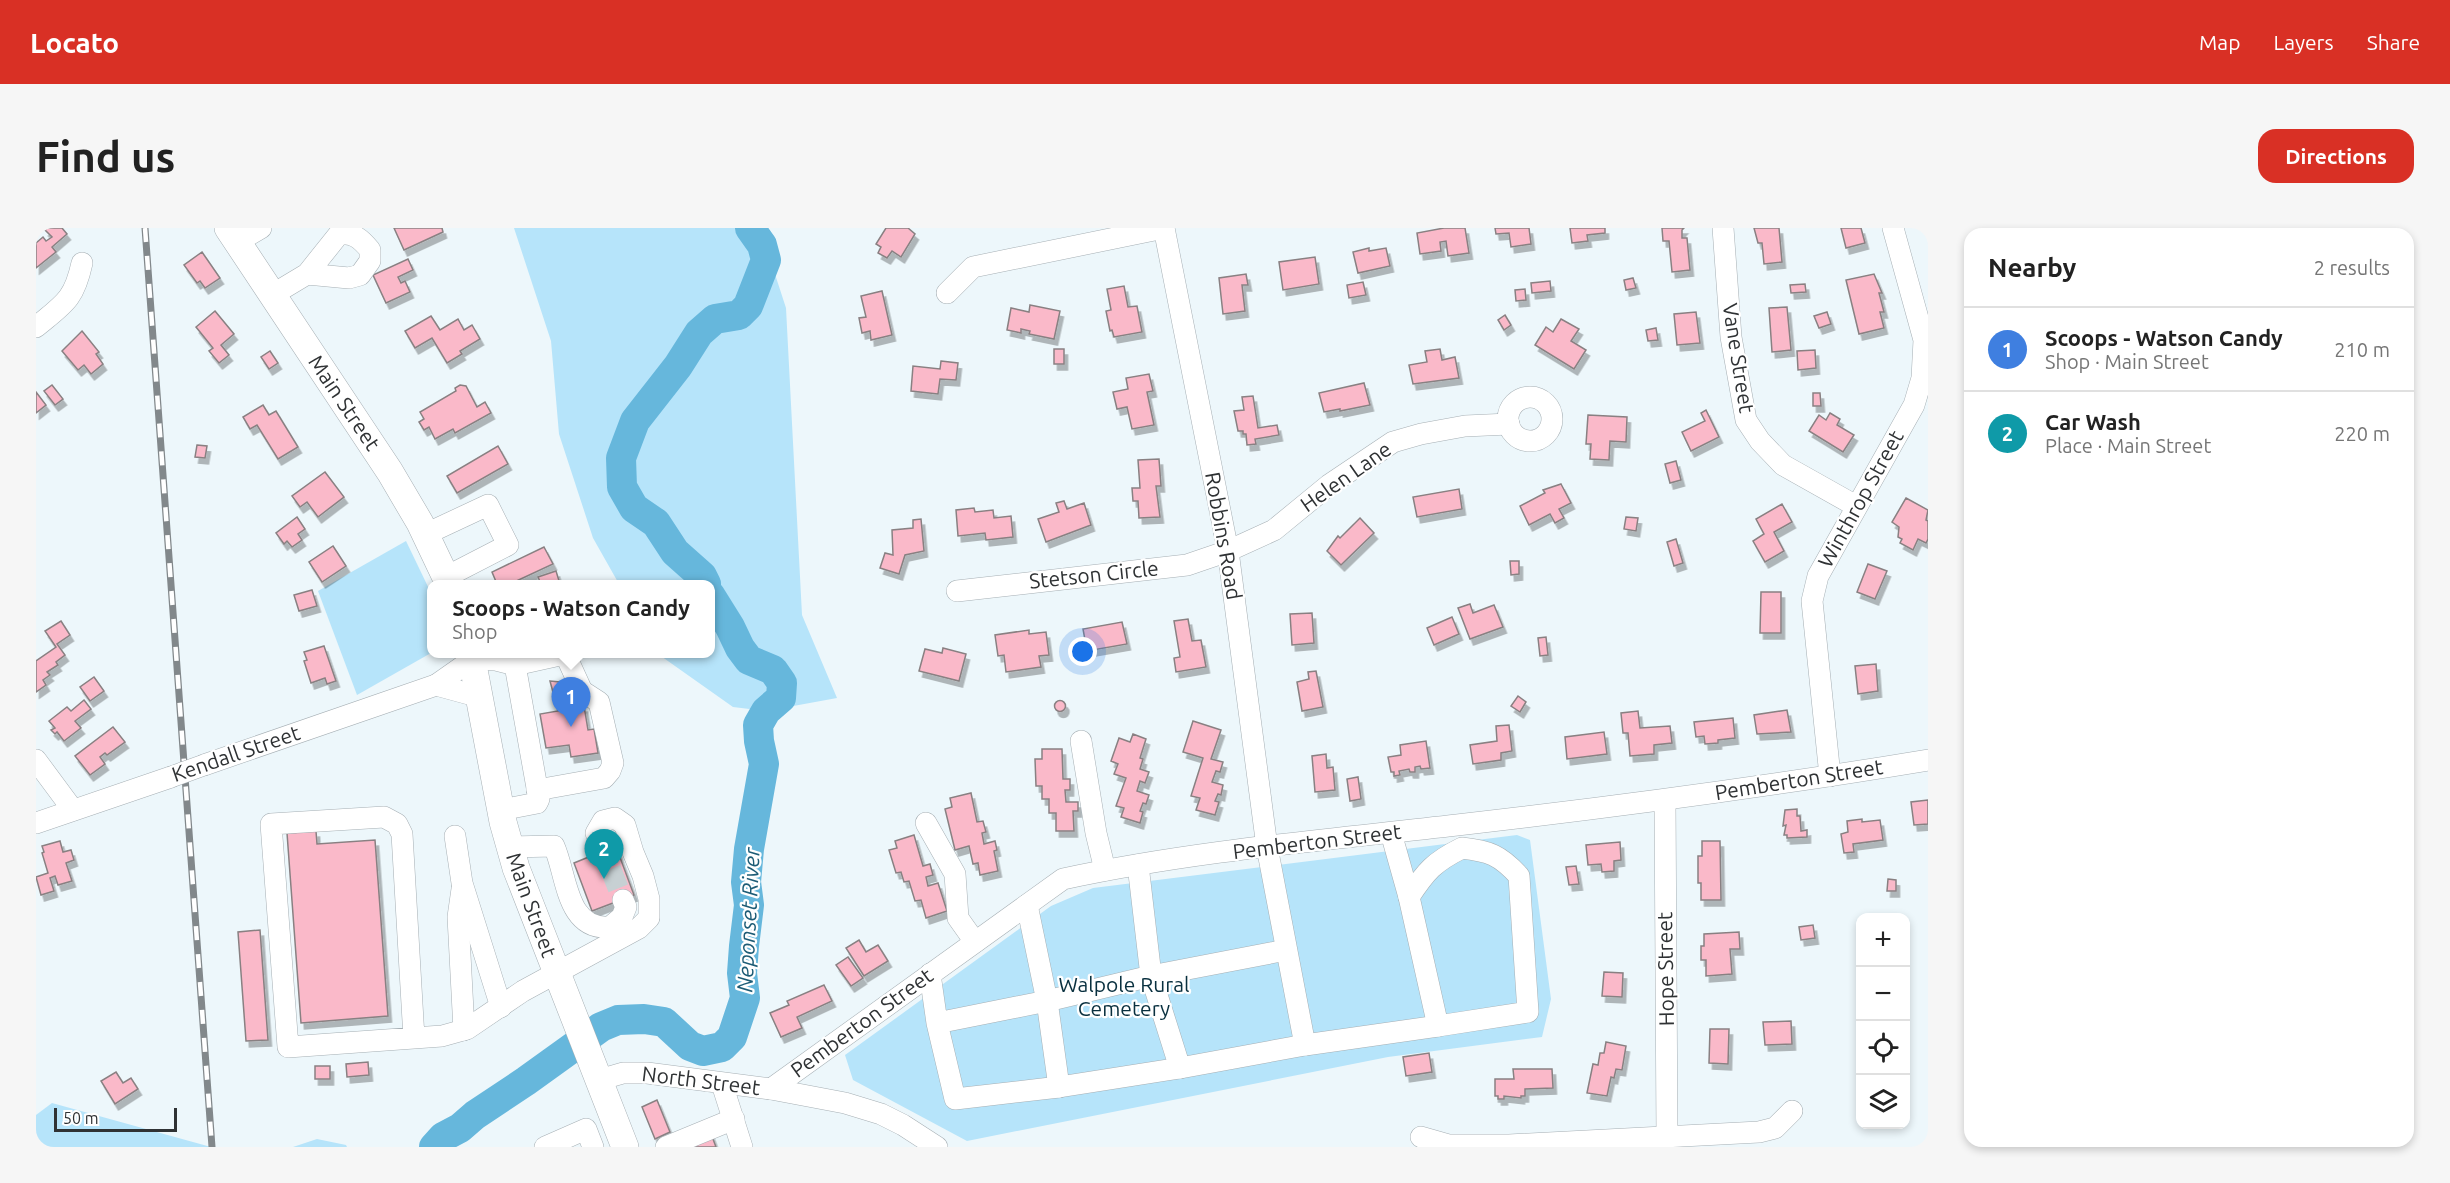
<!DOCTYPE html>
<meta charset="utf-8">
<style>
body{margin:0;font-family:Ubuntu,sans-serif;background:#f6f6f6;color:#222}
.controls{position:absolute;right:18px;bottom:18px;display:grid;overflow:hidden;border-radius:12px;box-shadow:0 3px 9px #0003}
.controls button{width:54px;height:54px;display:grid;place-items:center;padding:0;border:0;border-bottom:2px solid #e0e0e0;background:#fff;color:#222;font:30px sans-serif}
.scale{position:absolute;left:18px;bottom:15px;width:123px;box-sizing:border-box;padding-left:6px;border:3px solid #2f3234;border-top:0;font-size:16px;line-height:21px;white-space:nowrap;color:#2f3234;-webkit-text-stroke:4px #fff;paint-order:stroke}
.you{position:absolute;left:1047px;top:424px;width:21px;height:21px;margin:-15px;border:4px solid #fff;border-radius:50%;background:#1a73e8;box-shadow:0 0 0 9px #1a73e833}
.badge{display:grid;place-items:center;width:39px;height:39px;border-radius:50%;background:#d93025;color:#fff;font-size:20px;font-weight:700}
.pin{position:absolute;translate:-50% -50px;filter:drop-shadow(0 2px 3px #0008)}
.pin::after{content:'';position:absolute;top:32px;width:21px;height:18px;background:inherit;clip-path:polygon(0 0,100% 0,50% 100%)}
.popup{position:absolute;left:391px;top:352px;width:288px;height:78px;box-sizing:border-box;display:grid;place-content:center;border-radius:12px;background:#fff;filter:drop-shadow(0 2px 4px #0005);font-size:20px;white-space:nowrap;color:#767676}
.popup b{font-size:22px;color:#222}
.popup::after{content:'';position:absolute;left:50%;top:100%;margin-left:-12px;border:12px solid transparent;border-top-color:#fff}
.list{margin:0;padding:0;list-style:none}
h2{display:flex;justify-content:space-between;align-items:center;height:78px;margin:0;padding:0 24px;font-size:26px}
h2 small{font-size:20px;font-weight:400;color:#767676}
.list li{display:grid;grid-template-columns:39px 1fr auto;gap:18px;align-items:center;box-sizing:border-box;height:84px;padding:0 24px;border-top:2px solid #e0e0e0}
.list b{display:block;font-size:22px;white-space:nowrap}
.list p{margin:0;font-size:20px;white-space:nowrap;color:#767676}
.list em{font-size:20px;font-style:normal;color:#767676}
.icon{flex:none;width:33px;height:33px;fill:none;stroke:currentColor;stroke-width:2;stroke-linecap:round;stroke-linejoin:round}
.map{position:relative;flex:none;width:1892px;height:919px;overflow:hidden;border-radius:18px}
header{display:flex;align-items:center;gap:36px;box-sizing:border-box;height:84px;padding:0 30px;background:#d93025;color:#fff}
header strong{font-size:28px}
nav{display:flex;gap:33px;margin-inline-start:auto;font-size:21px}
.intro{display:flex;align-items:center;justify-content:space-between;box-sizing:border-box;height:144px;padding:0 36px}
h1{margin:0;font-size:42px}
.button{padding:15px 27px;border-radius:18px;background:#d93025;color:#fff;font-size:21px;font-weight:700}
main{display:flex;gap:36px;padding:0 36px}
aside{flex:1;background:#fff;border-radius:18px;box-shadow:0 3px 9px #0003}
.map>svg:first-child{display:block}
.green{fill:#b6e4fa}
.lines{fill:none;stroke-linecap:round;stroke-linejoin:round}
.river{stroke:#66b7dc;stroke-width:30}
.building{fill:#fab9c9;stroke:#898082;stroke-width:1.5;filter:url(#shadow)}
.minor-tunnel{stroke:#c7d0d3;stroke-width:21;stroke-dasharray:21 10;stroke-linecap:butt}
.minor-casing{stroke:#a6afb4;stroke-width:22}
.major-casing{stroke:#a6afb4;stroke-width:28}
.minor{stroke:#fff;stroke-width:21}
.major{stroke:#fff;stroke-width:27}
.rail-casing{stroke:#82888b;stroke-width:7}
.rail{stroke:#fff;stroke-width:4.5;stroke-dasharray:14;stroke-linecap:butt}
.minor-bridge-casing{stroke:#a6afb4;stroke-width:22;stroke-linecap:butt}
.minor-bridge{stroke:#fff;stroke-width:21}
.labels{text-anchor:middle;stroke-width:4.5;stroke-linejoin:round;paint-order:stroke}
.street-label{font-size:21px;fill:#2f3234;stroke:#fff}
.park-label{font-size:21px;fill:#09303f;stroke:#fff}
.water-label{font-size:22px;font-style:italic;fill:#1d5c76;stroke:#fff}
</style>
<header>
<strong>Locato</strong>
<nav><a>Map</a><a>Layers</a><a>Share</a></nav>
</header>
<div class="intro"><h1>Find us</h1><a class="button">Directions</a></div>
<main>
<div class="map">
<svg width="1892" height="919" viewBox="0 0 1892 919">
<defs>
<filter id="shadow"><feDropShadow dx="3.5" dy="6" stdDeviation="0" flood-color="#0004"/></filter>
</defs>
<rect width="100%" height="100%" fill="#edf7fb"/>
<g class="green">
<path d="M478,0H724L750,80L766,387L801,470L730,483L697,479L622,426H674V356H583L557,310L523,206L515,113Z"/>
<path d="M370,313L395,365V425L321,467L282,363Z"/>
<path d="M1481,607L1494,612L1515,771L1506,809L1352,829L931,913L817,852L809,827L1015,678L1057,660Z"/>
<path d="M16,875L175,919H0V887Z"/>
<path d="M281,911L310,917L311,919H257Z"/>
</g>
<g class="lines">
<g class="river">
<path d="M670,356L666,348L639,324L620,295L598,280L586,259L585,230L599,193L642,138L663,105L679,91L703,87L712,78L730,32L726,17L714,0"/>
<path d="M398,919L407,909L424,900L439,887L490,853L565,799L582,792L608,791L628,794L654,818L667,823L686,819L696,809L709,770L706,745L708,718L713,677L710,654L713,621L728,536L723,513L722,497L730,483L745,470L746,455L737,442L713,432L704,420L694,399L674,367"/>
</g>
</g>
<g class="building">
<path d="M11,0H26L31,6L16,19L20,24L0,40V15L7,9L10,13L16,9L9,2Z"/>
<path d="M358,0H406L407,4L368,22Z"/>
<path d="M850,0H872L879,6L865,29L856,23L851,30L842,25L845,19L840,16Z"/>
<path d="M1408,0H1429L1433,25L1412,28L1410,13L1404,14L1405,23L1384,26L1381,5Z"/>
<path d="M1459,0H1493L1495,16L1475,19L1473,5L1460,6Z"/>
<path d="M1534,0H1569V5L1551,7L1552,13L1536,15Z"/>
<path d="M1626,0H1648L1646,2V10H1651L1654,42L1636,44L1633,13H1627Z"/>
<path d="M1718,0H1743L1746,34L1728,36L1726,15H1722Z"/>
<path d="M1805,0H1825L1829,15L1810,20Z"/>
<path d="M1333,20V23L1350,20L1354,38L1322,45L1317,24Z"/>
<path d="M166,24L184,50L169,60L164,53L161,55L148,37Z"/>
<path d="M1279,29L1283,56L1247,62L1243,34Z"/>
<path d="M372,31L377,42L362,49L365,55L369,53L374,64L350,75L337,47Z"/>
<path d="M1210,46L1212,57H1206L1209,83L1187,86L1183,50Z"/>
<path d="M1838,46L1846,65H1843L1848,84H1844L1848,100L1823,106L1810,52Z"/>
<path d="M1597,50L1600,60L1590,62L1588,52Z"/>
<path d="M1514,53L1515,63L1496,65L1495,55Z"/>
<path d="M1327,54L1330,67L1313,70L1311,57Z"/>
<path d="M1769,56L1770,64L1755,65L1754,57Z"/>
<path d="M1088,58L1092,79L1101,78L1106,104L1078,109L1076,102L1074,103L1070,83L1075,82L1071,61Z"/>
<path d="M1489,61L1490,72L1480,73L1479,62Z"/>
<path d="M846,63L856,107L835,112L834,103L826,105L823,90L830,89L825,68Z"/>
<path d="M994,77L1024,83L1018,111L993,106L994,103L985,101V105L971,102L975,80L993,84Z"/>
<path d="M1751,79L1755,122L1736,124L1733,80Z"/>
<path d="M179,83L198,106L185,117L193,127L183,135L173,123L177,120L160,99Z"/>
<path d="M1660,84L1664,115L1641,117L1638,86Z"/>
<path d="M1791,84L1795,96L1783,100L1778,88Z"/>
<path d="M1469,87L1475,97L1468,102L1462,92Z"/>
<path d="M395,88L404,102L422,91L428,102L436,97L444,111L424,123L426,126L411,135L396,110L379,120L369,103Z"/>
<path d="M1525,91L1543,101L1535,113L1550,122L1538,141L1499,117L1510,99L1517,104Z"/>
<path d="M1620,100L1622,112L1612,113L1610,102Z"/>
<path d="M46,103L63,124L60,126L67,136L55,146L48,137L42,142L26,123Z"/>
<rect x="1018" y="121" width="10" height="15"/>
<path d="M1404,121L1406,132L1419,129L1423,150L1377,156L1373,137L1391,134L1389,123Z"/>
<path d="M1779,122L1780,140L1762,142L1761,123Z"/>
<path d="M234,123L242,135L233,141L225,129Z"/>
<path d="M905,133L922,135L920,152L904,151L902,166L875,163L877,138L904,141Z"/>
<path d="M1113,146L1117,163L1111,164L1118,197L1096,201L1091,179L1081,181L1077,164L1092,161L1090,150Z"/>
<path d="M1328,155L1334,177L1304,183V181L1288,184L1283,165Z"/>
<path d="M16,157L27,171L19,177L8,163Z"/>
<path d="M424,157L430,158L441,179L449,174L455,185L419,205L417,201L399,211L393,199L388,202L383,194L388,191L384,184L420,163L419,160Z"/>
<path d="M0,164L10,177L0,185Z"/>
<path d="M1777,165H1784L1785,178H1777Z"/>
<path d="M1217,168L1222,200L1241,197L1243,207L1219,211L1220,216L1211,217L1210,206H1207V203H1202L1198,183L1208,182L1206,169Z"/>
<path d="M227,177L233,187L240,183L262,219L242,231L221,197L214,201L207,189Z"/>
<path d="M1670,182L1683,209L1655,223L1646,204L1669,193L1665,185Z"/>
<path d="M1794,185L1804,191L1801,197L1818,207L1807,224L1773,203L1783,187L1790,192Z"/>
<path d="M1552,187L1591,189L1590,214L1574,213L1573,232L1554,231L1555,216H1550Z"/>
<path d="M161,217L171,218L169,230L159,229Z"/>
<path d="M462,218L472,236L421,265L411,248Z"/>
<path d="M1123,231L1125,258H1120L1124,289L1103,290L1102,273H1097L1096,260H1104L1102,232Z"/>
<path d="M1640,233L1645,252L1634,255L1629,236Z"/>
<path d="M289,244L308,269L282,289L271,274L264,279L256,268Z"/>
<path d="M1525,256L1535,275L1523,281L1528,290L1519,295L1514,286L1493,297L1484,278L1509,265L1507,262Z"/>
<path d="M1423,261L1426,281L1381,289L1377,269Z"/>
<path d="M1870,270L1892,282L1890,292L1892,293V311L1890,315L1882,311L1877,322L1864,315L1866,311L1862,309L1863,299L1856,294Z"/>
<path d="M1028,273L1031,281L1048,275L1055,297L1010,314L1002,291L1023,284L1020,275Z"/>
<path d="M1746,276L1756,294L1738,304L1748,323L1729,334L1717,313L1728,306L1720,291Z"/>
<path d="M938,280L939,284L957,282L958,290L975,288L977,309L950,312L949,305L922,308L920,282Z"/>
<path d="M261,289L269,301L262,306L266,312L256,319L251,313L248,316L240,305Z"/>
<path d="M1590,289L1602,290L1600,303L1588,301Z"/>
<path d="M1324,290L1338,305L1305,337L1291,323L1302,308L1304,310Z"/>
<path d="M885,291L888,323L869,327L863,346L844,340L849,325L857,327L856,302L877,300V292Z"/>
<path d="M1640,311L1647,335L1638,338L1631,314Z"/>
<path d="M297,318L310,338L286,354L273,334Z"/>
<path d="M508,319L517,336L474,356H461L456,344Z"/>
<path d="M1474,333H1483V346L1475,347Z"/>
<path d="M1832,336L1851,343L1839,371L1821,364Z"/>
<path d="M520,343L524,356H505L502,349Z"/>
<path d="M276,362L281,378L263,383L258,367Z"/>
<path d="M1725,364H1745V405H1724Z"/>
<path d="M1434,376L1437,385L1458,377L1467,399L1434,411L1422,380Z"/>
<path d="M1276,385L1278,415L1256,417L1254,386Z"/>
<path d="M1416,389L1423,406L1398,417L1391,400Z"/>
<path d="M1152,391L1156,413L1165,412L1170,439L1140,444L1138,430L1144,429L1138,393Z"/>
<path d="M25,393L34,407L21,416L29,427L20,434L22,437L11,444L14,447L7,452L10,457L0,464V433L20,419L9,403Z"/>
<path d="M1086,394L1091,416L1051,423L1047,401Z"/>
<path d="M993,402V406L1010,404L1013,427L1003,428L1005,439L970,444L968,427L962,428L959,407Z"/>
<path d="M1510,409L1512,427L1504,428L1502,410Z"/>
<path d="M288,418L300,453L291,456L289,450L275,455L268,433L271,432L268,424Z"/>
<path d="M907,420L930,426L923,453L883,443L889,421L906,425Z"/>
<path d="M1840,436L1842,463L1822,466L1819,438Z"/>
<path d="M1280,443L1287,479L1266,483L1261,454L1273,451L1272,444Z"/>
<path d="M58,449L68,463L54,473L44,459Z"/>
<path d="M514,453L534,455L538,479L548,478L552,502L558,501L562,525L535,529L533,517L510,520L504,486L522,483Z"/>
<path d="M1482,468L1490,474L1484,484L1475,478Z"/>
<path d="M48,472L55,481L39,493L45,500L28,513L21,504L19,506L15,502L19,500L13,493L31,479L35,483Z"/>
<circle cx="1024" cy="478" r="5.5"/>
<path d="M1751,482L1755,504L1721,506L1718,487Z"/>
<path d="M1602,483L1604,500L1634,498L1636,515L1618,517V526L1594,528L1592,505H1587L1585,485Z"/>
<path d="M1697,490L1699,510L1682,512V515L1669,516L1668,508L1660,509L1658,494Z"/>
<path d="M1157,493L1185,502L1175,531L1187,534L1184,544L1180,543L1176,554L1187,557L1185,567L1182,566L1179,573L1183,574L1179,587L1160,582L1164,570L1155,568L1167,530L1147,524Z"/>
<path d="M1473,497L1476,523L1465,525V532L1437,536L1434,517L1461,513L1460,498Z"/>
<path d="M77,499L89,514L71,527L69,525L64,529L69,536L54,547L39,528Z"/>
<path d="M1568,504L1571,526L1531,531L1529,509Z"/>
<path d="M1097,506L1110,511L1104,530L1107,531L1104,541L1113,544L1109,555L1104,553L1101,563L1113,567L1110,576L1107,575L1104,583L1107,584L1104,595L1085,589L1088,580L1080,578L1090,550L1078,546L1082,536L1075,533L1083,510L1094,514Z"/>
<path d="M1390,513L1394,540L1385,541L1384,538L1379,539V544H1374L1373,541L1363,543L1364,547L1358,548V544H1355L1352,529L1365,527L1364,517Z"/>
<path d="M1006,521H1026L1027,551H1034V562H1029L1030,574H1042V583H1037L1038,603H1020V585H1013V571H1006V558H1000L999,531H1006Z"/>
<path d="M1290,526L1291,540L1297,539L1299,562L1279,564L1276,528Z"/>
<path d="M1322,549L1325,571L1314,573L1311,551Z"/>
<path d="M935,565L941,594L947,593L950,604L946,605L948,616L959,613L961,622L958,623L962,643L944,647L942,635L937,636L933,618L919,622L909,581L916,579L914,570Z"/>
<path d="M1892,572V596L1878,597L1875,574Z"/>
<path d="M1761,581V588H1764L1765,603L1771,602V609L1751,610V607H1748L1750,597L1747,598L1749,582Z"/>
<path d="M1826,591V594L1844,592L1847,612L1817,616L1818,624L1808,625L1805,606L1812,604L1811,593Z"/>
<path d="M280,603L281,616L339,612L352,788L265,795L251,605Z"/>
<path d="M878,607L887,638L894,636L897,647L890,649L892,658L902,655L911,683L890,690L885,672L879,673L873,653L868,654L865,644L860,645L853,622L861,620L859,613Z"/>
<path d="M576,608L598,667L556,683L538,635L560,626L556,615Z"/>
<path d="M24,613L27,624L35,622L38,632L30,635L36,653L22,657L19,648L14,650L18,663L5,667L0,649L12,645L6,625L8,624L6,618Z"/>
<path d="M1666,613H1684L1685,672H1665V655H1662V628H1666Z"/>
<path d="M1584,614L1585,632L1578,633V643L1566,644L1565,636L1552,637L1550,617Z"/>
<path d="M1540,638L1543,656L1533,657L1530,639Z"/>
<path d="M1852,651L1860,652V663H1851Z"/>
<path d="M1777,697L1779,710L1765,712L1763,699Z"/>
<path d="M224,702L232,812L210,813L202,704Z"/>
<path d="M1703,704L1704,721H1694L1696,746L1670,748V732H1665V718H1668V706Z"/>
<path d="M823,712L830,724L842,717L852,733L828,748L810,720Z"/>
<path d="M812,729L827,750L815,758L800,737Z"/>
<path d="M1568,744L1587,745L1586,769L1566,768Z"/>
<path d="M788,757L796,773L761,789L766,800L745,809L734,785L753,777L751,773Z"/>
<path d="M1755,793L1756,816L1729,817L1727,794Z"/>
<path d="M1674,801H1693L1692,836L1673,835Z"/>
<path d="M1570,814L1590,818L1586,842L1580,841L1578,850L1575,849L1571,868L1551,865L1557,836L1562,837L1564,825H1568Z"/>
<path d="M1393,825L1396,844L1370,848L1367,829Z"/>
<path d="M332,834L333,847L311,849L310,836Z"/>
<rect x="279" y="838" width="15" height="13"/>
<path d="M1477,841H1516L1517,860L1489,861V868H1485V870L1468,868V871H1462V868H1459V851H1478Z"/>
<path d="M80,844L87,855L95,850L102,861L79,876L65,853Z"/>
<path d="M621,872L634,904L619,911L606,879Z"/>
<path d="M674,903L680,919H632Z"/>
</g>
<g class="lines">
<path class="minor-tunnel" d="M563,612L587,672"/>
<defs>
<g id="minor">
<path d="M1128,0L1192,323L1231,619L1269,817"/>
<path d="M1687,0L1695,109L1710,192L1724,213L1747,237L1820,278"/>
<path d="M201,14L225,0"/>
<path d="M911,65L937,39L1128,0"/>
<path d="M236,67L271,46L303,6C317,4 325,11 334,22V33L324,47L313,50L271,46"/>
<path d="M0,99C28,76 38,72 46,35"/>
<circle cx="1494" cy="191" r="22"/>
<path d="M390,306L452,277L472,317L410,349"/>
<path d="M921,363L1151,337L1192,323L1238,302L1293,257L1357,214L1385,206L1429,198L1473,196"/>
<path d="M444,469L400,457L437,431L460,432L479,437L524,427L531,430L546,463L563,474L577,535L574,543L568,550L501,562"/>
<path d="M1045,513L1060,605L1069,642"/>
<path d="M0,532L37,582"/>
<path d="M168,537L400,457"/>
<path d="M1794,548L1776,373L1782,348L1878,177L1886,150L1888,112L1857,0"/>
<path d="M1629,572L1631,910"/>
<path d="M465,582L501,575L503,571L479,437"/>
<path d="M0,595L135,549"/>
<path d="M890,595L919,646L922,690L939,714"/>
<path d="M1355,605L1373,669"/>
<path d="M419,608L426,655L465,779"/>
<path d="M474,619L518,618C531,647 530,703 574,699L586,689L590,679L587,672"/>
<path d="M1426,620C1453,623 1464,627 1483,648L1492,784L1402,798L1373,669C1390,643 1398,634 1426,620Z"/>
<path d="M1102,637L1115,748L1250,722"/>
<path d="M426,661L422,689L428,802"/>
<path d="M991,677L1011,773L1023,859"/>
<path d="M894,746L901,795L919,871L1023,859L1144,840L1115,748L1011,773L901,795"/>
<path d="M378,810L366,606L361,596L348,589L235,596L252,819L406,808L431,801L487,763L603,700L613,690V671L607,648L597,624L589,597L579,590L567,593L560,605L563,612"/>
<path d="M1144,840L1269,817L1402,798"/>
<path d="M563,852L587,845H611L735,861L809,875L845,886L867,897L901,919"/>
<path d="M686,856L706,919"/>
<path d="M735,861L1027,651C1156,623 1290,612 1421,597C1579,579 1736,558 1892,532"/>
<path d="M1385,909L1413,917H1473L1723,904L1739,900L1756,883"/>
<path d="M509,919L550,901L557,919"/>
<path d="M630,919L698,891"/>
</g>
<g id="major">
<path d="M192,0L354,244L384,295L413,356"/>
<path d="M435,426L467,594L480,640L589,919"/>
</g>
</defs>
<use href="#minor" class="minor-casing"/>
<use href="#major" class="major-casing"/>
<use href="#minor" class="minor"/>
<use href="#major" class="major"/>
<defs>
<path id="rail" d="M109,0L176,919"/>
</defs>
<use href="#rail" class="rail-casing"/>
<use href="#rail" class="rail"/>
<defs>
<path id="minor-bridge" d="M135,549L168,537"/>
</defs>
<use href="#minor-bridge" class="minor-bridge-casing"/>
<use href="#minor-bridge" class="minor-bridge"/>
</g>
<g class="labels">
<g class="street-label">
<text transform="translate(1702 130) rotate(81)" y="7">Vane Street</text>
<text transform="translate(308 175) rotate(56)" y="7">Main Street</text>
<text transform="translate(1310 249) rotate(-35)" y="7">Helen Lane</text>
<text transform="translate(1825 271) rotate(-61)" y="7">Winthrop Street</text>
<text transform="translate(1187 308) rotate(80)" y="7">Robbins Road</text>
<text transform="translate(1058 347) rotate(-6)" y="7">Stetson Circle</text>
<text transform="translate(200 526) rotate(-19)" y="7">Kendall Street</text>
<text transform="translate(1763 552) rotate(-9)" y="7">Pemberton Street</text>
<text transform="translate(1281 614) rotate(-7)" y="7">Pemberton Street</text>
<text transform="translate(495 677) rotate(70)" y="7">Main Street</text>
<text transform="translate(1630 741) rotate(-91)" y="7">Hope Street</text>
<text transform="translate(826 795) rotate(-36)" y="7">Pemberton Street</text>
<text transform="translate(665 853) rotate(7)" y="7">North Street</text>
</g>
<g class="park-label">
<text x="1088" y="764">Walpole Rural<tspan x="1088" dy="24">Cemetery</tspan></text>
</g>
<g class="water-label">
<text transform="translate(712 692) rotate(-87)" y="8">Neponset River</text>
</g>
</g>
</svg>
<div class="controls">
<button>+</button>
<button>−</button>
<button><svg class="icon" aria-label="locate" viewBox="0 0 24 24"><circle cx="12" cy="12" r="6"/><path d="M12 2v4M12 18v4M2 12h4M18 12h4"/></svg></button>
<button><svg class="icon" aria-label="layers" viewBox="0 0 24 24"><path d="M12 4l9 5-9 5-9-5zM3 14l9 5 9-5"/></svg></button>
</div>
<div class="scale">50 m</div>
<div class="you"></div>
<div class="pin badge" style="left:535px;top:499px;background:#3f7fe0">1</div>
<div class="popup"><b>Scoops - Watson Candy</b>Shop</div>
<div class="pin badge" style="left:568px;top:651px;background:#0f9aa8">2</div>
</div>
<aside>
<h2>Nearby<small>2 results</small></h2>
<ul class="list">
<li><span class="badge" style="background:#3f7fe0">1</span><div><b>Scoops - Watson Candy</b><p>Shop · Main Street</p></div><em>210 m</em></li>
<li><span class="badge" style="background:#0f9aa8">2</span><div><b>Car Wash</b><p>Place · Main Street</p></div><em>220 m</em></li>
</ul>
</aside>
</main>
